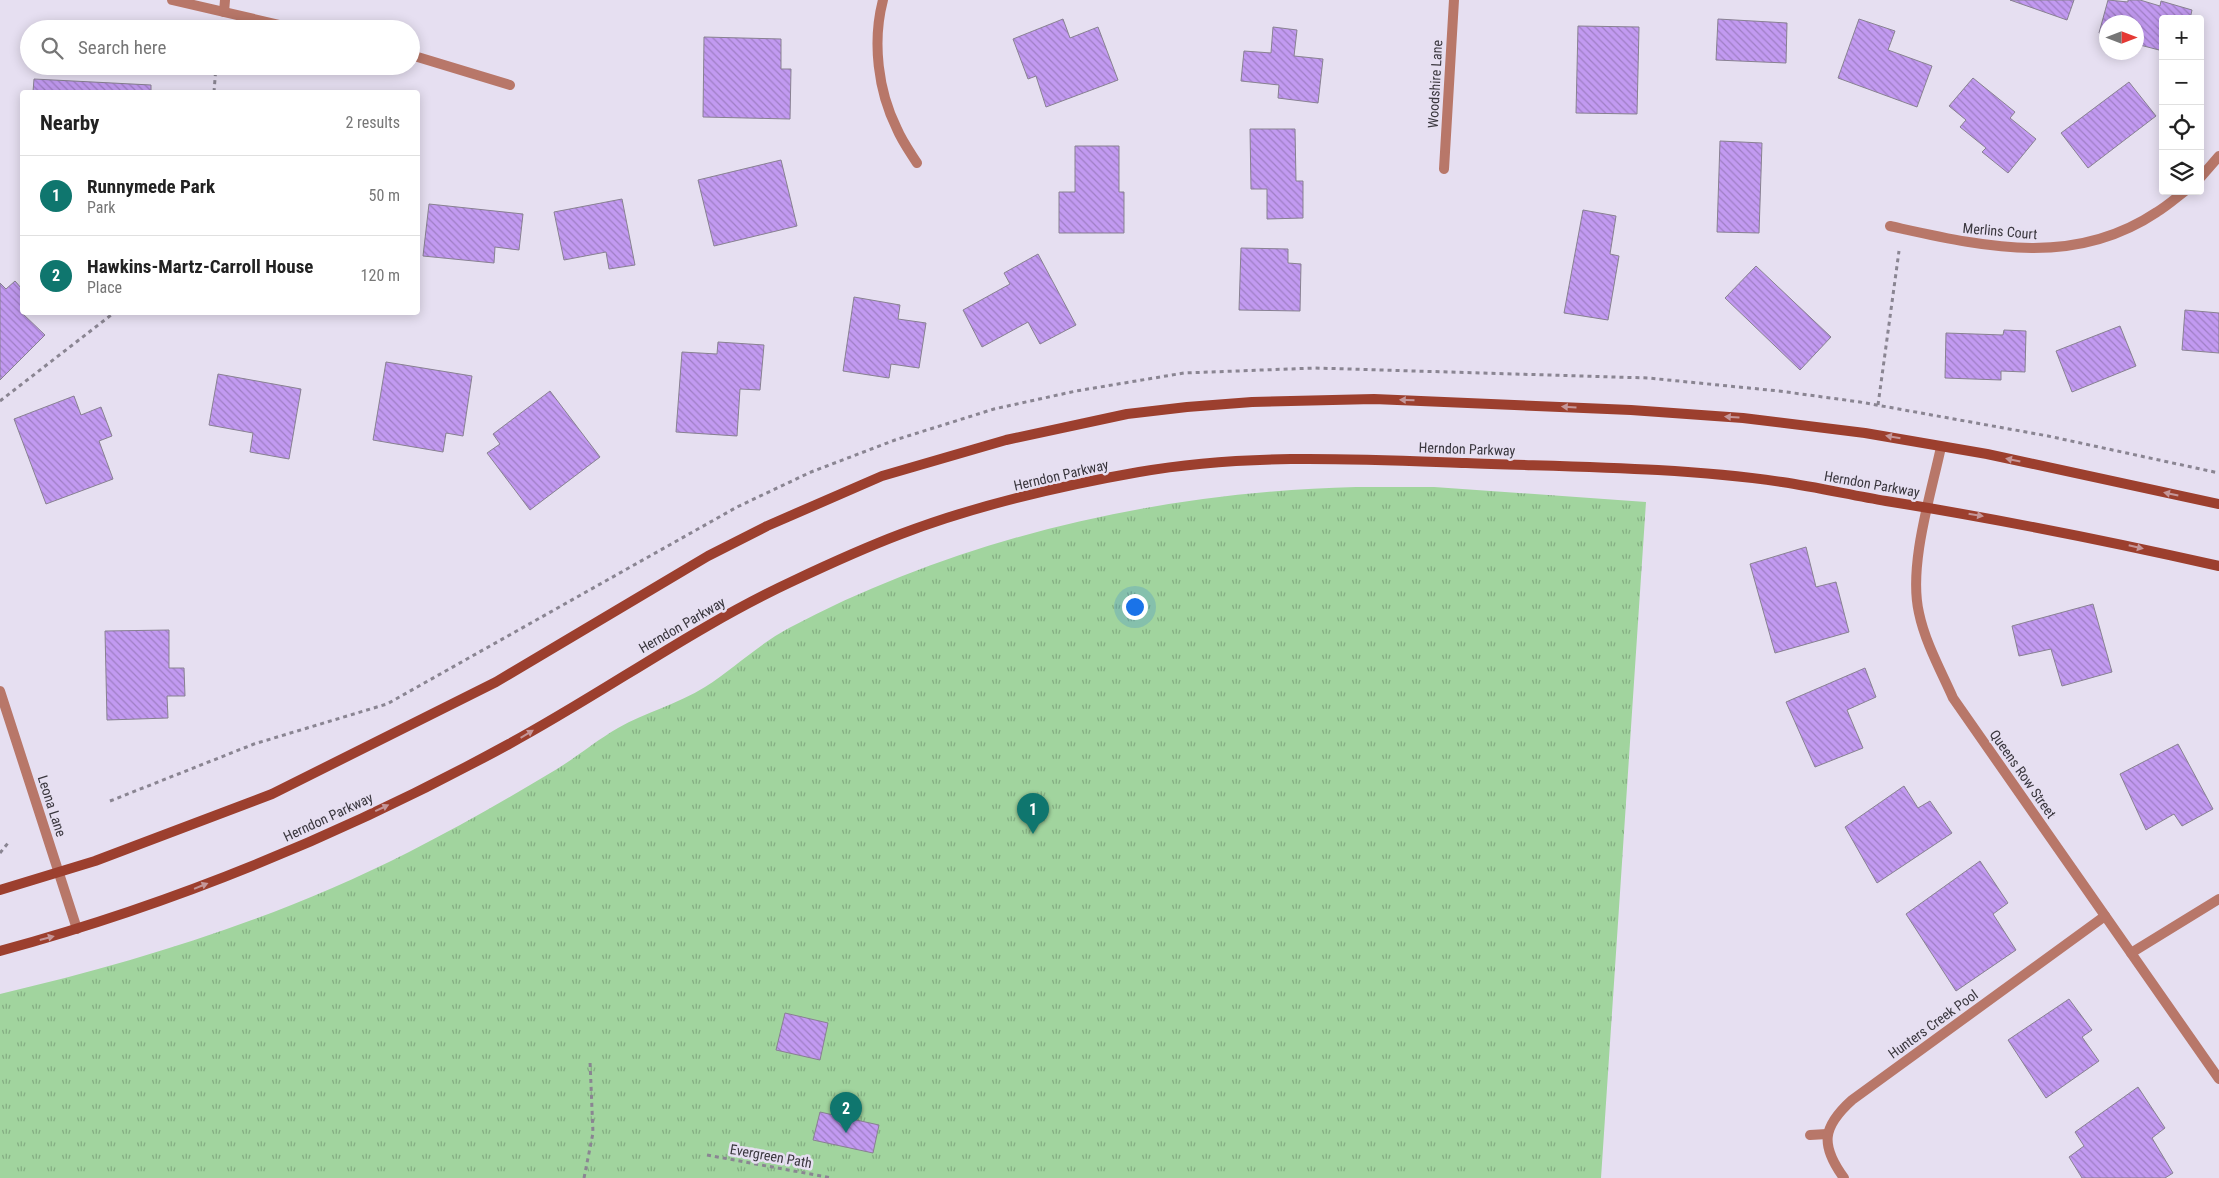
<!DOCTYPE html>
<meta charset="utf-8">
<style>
body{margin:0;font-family:"Roboto Condensed",sans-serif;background:#f2f2f2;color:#222}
.controls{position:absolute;right:15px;top:15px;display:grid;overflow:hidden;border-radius:5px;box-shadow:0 2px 12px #0003}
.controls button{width:45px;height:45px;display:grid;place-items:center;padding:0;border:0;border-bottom:1px solid #e0e0e0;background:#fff;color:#222;font:25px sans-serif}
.compass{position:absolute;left:2099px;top:15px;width:45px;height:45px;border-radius:50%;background:#fff;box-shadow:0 2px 12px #0003;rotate:90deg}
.you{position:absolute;left:1134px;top:606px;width:18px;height:18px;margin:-12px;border:4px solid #fff;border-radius:50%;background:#1a73e8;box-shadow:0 0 0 8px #1a73e833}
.badge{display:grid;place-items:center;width:32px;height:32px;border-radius:50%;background:#0f766e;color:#fff;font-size:16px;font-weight:700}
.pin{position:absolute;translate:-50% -41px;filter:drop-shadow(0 1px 2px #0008)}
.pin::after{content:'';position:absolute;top:26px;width:18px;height:15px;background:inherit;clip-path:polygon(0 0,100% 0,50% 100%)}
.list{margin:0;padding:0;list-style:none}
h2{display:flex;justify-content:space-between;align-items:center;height:65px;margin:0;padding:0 20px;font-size:21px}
h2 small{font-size:16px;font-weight:400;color:#767676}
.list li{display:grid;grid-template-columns:32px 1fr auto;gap:15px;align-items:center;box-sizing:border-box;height:80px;padding:0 20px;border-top:1px solid #e0e0e0}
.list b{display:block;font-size:19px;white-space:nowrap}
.list p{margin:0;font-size:16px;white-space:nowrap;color:#767676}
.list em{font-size:16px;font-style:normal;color:#767676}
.icon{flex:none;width:28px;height:28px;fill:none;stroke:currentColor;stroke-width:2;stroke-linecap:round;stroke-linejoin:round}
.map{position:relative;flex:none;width:2219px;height:1178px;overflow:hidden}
.search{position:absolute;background:#fff;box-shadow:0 2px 12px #0003;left:20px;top:20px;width:400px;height:55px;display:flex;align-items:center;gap:12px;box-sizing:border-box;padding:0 18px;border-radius:28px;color:#767676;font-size:19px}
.panel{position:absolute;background:#fff;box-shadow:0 2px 12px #0003;left:20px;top:90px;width:400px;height:225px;border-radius:5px}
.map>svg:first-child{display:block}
.park{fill:url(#park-tufts)}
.building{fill:url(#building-back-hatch);stroke:#888191}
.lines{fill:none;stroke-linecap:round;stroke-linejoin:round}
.path{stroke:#8a8592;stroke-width:3;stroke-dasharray:4 4;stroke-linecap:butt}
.service{stroke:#b87769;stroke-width:10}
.minor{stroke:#b87769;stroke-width:10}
.secondary{stroke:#9c3f2e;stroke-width:10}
.oneway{fill:#c59799}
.labels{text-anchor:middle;stroke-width:5;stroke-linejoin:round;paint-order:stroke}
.street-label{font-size:14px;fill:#39363d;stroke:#e6dff1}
</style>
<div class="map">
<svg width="2219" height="1178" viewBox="0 0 2219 1178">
<defs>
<pattern id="park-tufts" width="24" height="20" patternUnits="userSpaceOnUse" patternTransform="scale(1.25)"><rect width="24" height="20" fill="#a1d49e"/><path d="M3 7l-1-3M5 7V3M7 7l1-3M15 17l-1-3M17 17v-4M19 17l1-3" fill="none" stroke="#84ad82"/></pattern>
<pattern id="building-back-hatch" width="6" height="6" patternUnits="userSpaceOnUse" patternTransform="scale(1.25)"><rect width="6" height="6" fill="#c29af1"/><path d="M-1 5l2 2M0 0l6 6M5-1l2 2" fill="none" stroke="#9f7ec4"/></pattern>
</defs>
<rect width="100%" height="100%" fill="#e6dff1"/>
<path class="park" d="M1356,487H1434L1646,502L1601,1178H0V994C141,961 279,918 409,852C460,826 509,798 557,769C578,756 597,740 618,728C646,712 678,704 705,687C733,669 759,644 789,628C963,536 1161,492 1356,487Z"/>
<g class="building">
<path d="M2010,0H2074L2067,20Z"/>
<path d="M2108,0L2128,2V0H2140L2160,6L2161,1L2192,10L2190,19H2163V51L2136,44V22H2106V35L2099,33Z"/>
<path d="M1063,19L1070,38L1098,27L1118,80L1046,107L1036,76L1028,79L1013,39Z"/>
<path d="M1718,19L1787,23L1786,63L1716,60Z"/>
<path d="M1859,19L1895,31L1888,50L1932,66L1917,107L1838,78Z"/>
<path d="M1578,26L1639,27L1637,114L1576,113Z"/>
<path d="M1273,27L1297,30L1294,56L1323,59L1318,103L1278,98L1279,85L1241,81L1244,51L1271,53Z"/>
<path d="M704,37L781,39V69H791L790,119L703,117Z"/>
<path d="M1973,78L2015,112L2010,118L2036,139L2008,173L1982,152L1986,148L1960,127L1966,120L1949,106Z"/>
<path d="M34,79L151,85V92H33Z"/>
<path d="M2129,82L2156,116L2088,168L2061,133Z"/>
<path d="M1250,129H1295L1296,181H1303V218L1267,219V189H1251Z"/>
<path d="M1720,141L1762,143L1759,233L1717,232Z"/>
<path d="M1075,146H1119V192H1124V233H1059V192H1075Z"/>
<path d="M781,160L797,226L714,246L698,180Z"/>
<path d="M622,199L635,265L609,269L606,252L564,260L554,212Z"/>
<path d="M429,204L523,214L519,250L495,247L494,263L423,256Z"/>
<path d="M1583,210L1616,216L1610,254L1619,256L1608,320L1564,313Z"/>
<path d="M1241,248L1288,249V263L1301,264L1300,311L1239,310Z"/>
<path d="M1038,254L1076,325L1040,344L1028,322L982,347L963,310L1010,284L1004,273Z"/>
<path d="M1756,266L1831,337L1800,370L1725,298Z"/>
<path d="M15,281L22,289V313L45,335L0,380V283L6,289Z"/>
<path d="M854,297L900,305L898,319L926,323L919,368L891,364L889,378L843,371Z"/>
<path d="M2185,310L2219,313V353L2182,350Z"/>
<path d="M2120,326L2136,366L2072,392L2056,351Z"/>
<path d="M2004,330L2026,331L2025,372L2001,371V380L1945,378L1946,333L2003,335Z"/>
<path d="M718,342L764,345L760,390L740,389L737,436L676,432L682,352L717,354Z"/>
<path d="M386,362L472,376L463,436L446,433L443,452L373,440Z"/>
<path d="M218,374L301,389L289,459L250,452L253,433L209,425Z"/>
<path d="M550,391L600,457L530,510L487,453L500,444L493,434Z"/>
<path d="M74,396L81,415L101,407L112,436L99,441L113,479L46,504L14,419Z"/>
<path d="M1806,547L1816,587L1836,582L1849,632L1775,653L1750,564Z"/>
<path d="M2093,604L2112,672L2062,686L2051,649L2019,656L2012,626Z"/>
<path d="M169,630V668H184L185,696H167L168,718L107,720L105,631Z"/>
<path d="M1865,668L1876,697L1847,710L1863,748L1815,767L1786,702Z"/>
<path d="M2178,744L2213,809L2182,826L2174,814L2146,830L2120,774Z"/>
<path d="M1904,786L1918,808L1930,801L1952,833L1877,883L1845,827Z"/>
<path d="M1980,861L2008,903L1993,914L2016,950L1956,991L1906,914Z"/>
<path d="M2069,999L2092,1030L2082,1037L2099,1061L2046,1098L2008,1040Z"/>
<path d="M785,1013L828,1023L820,1060L776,1050Z"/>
<path d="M2138,1087L2165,1128L2152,1138L2173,1173L2165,1178H2082L2069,1157L2084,1146L2075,1132Z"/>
<path d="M820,1112L879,1125L873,1153L813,1140Z"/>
</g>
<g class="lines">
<g class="path">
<path d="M214,92L216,66"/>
<path d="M0,401L115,312"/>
<path d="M1878,405L1899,251"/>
<path d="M110,801L254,744L387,704L737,507L811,472L895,440L994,409L1076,391L1184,373L1315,368L1648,378L1779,391L1860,402L2048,436L2219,473"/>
<path d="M0,853L8,843"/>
<path d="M707,1155L832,1178"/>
<path d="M584,1178L593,1133L590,1061"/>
</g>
<g class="service">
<path d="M1810,1135L1827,1134"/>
<path d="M1844,1178C1820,1145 1822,1127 1852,1100L2105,916"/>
</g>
<g class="minor">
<path d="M172,0L297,29"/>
<path d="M883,0C872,42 878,91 897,129C902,141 910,152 917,163"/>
<path d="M224,12L225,0"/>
<path d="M411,55L510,85"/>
<path d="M1444,169L1454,0"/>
<path d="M2200,178L2219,156"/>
<path d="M1890,226C1982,246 2072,269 2157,212C2167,206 2176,198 2185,191"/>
<path d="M1941,447C1931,494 1908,566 1919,613C1925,642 1941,671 1953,698L2219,1079"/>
<path d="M0,691L77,929"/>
<path d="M2131,953L2219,899"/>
</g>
<g class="secondary">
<path d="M0,890L95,861L272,794L496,682L708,556L767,526L882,476L1006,440L1127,414L1187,407L1252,402L1374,399L1631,410L1743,418L1865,433L1987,454L2219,504"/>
<path d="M0,951C177,903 348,832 509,744C605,692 694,627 793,581C829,564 864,548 901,534C977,505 1059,486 1139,472C1246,453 1358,459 1466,463C1571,467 1678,467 1782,482C1816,487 1851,495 1886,501C1998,519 2108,541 2219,566"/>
</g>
</g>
<defs><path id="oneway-solid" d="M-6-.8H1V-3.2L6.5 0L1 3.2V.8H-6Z" transform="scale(1.25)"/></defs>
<g class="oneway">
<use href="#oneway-solid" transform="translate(1407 400) rotate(-178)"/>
<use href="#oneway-solid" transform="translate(1569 407) rotate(-177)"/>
<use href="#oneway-solid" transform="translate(1732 417) rotate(-176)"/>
<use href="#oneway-solid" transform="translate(1893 437) rotate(-170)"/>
<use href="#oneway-solid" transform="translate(2013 460) rotate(-168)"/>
<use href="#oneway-solid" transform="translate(2171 494) rotate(-168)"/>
<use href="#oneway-solid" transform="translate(1976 515) rotate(9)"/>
<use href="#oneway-solid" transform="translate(2136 547) rotate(13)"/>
<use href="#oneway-solid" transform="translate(527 734) rotate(-31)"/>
<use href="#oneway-solid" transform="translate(382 808) rotate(-25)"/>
<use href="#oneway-solid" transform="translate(201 886) rotate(-22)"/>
<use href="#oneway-solid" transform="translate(47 938) rotate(-15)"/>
</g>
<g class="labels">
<g class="street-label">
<text transform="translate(1435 84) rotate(-87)" y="5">Woodshire Lane</text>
<text transform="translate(2000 231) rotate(5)" y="5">Merlins Court</text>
<text transform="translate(1467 449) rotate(2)" y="5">Herndon Parkway</text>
<text transform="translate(1061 475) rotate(-13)" y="5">Herndon Parkway</text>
<text transform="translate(1872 484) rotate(10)" y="5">Herndon Parkway</text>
<text transform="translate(682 625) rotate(-30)" y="5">Herndon Parkway</text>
<text transform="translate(2023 774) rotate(55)" y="5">Queens Row Street</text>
<text transform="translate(52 806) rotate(72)" y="5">Leona Lane</text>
<text transform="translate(328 817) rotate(-25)" y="5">Herndon Parkway</text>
<text transform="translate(1933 1024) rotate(-36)" y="5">Hunters Creek Pool</text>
<text transform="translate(771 1156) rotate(10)" y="5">Evergreen Path</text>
</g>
</g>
</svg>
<div class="controls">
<button>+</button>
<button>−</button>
<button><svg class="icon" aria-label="locate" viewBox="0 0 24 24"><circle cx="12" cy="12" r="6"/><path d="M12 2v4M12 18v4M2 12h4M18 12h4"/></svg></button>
<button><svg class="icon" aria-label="layers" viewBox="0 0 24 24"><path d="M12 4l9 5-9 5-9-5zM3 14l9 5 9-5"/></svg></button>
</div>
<svg class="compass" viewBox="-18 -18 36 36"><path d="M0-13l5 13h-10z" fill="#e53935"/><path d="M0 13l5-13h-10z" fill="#767676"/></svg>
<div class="you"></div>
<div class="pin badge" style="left:1033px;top:834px">1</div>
<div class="pin badge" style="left:846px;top:1133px">2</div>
<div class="search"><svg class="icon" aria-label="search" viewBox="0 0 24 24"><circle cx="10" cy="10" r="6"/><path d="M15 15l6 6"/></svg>Search here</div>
<section class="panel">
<h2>Nearby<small>2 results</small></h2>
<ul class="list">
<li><span class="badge">1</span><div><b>Runnymede Park</b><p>Park</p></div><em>50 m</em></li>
<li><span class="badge">2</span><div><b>Hawkins-Martz-Carroll House</b><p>Place</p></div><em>120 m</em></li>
</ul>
</section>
</div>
